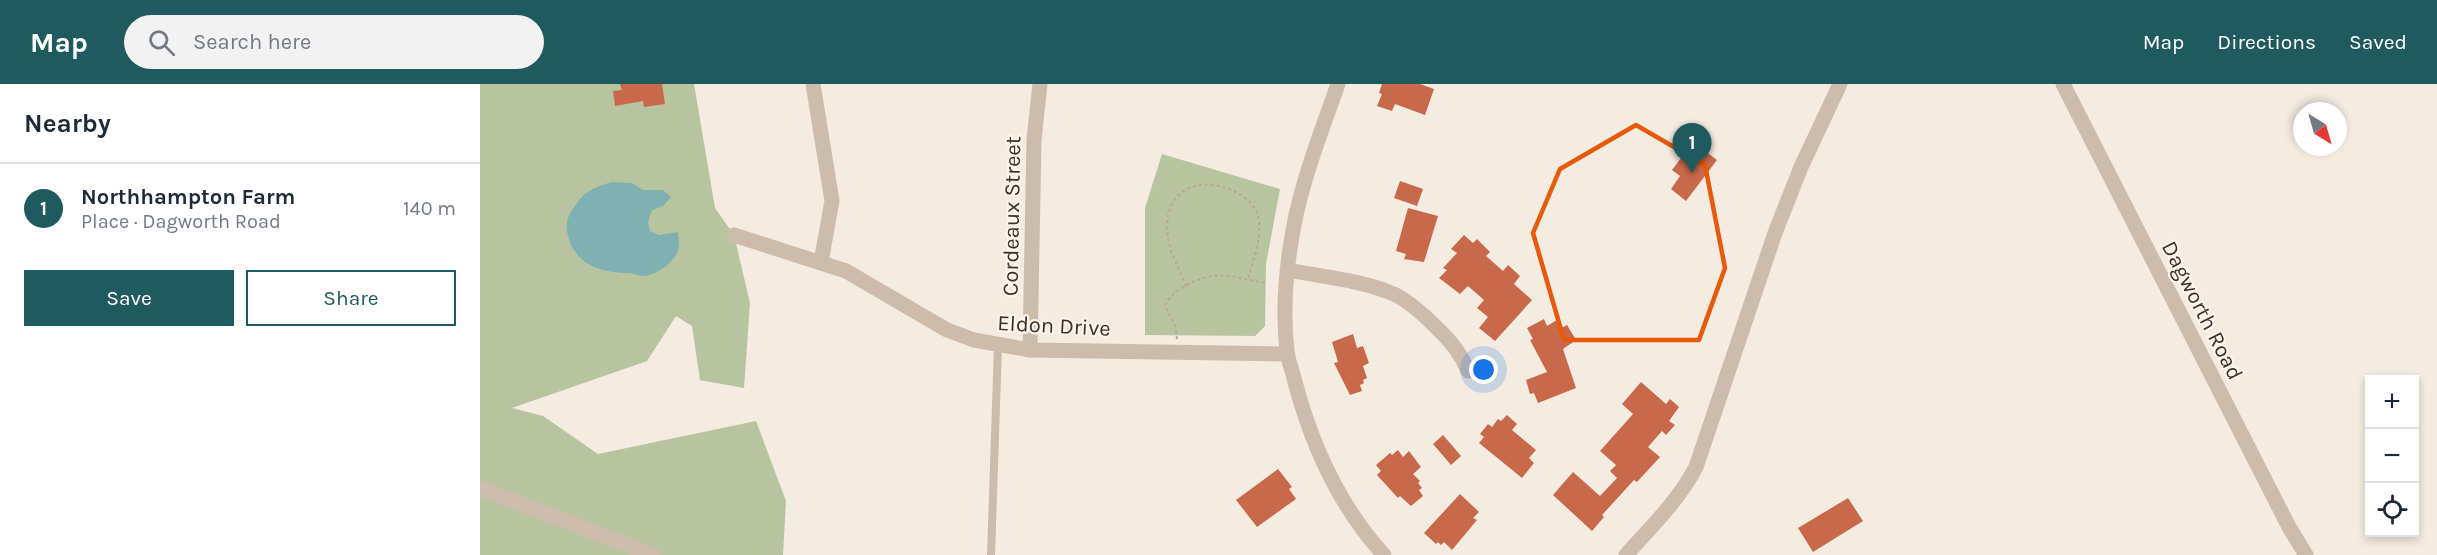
<!DOCTYPE html>
<meta charset="utf-8">
<style>
body{margin:0;font-family:Karla,sans-serif;background:#f2f2f3;color:#1f2937}
.controls{position:absolute;right:18px;bottom:18px;display:grid;overflow:hidden;border-radius:0px;box-shadow:0 3px 9px #0003}
.controls button{width:54px;height:54px;display:grid;place-items:center;padding:0;border:0;border-bottom:2px solid #e0e1e3;background:#fff;color:#1f2937;font:30px sans-serif}
.compass{position:absolute;left:1813px;top:18px;width:54px;height:54px;border-radius:50%;background:#fff;box-shadow:0 3px 9px #0003;rotate:143deg}
.you{position:absolute;left:1004px;top:286px;width:21px;height:21px;margin:-15px;border:4px solid #fff;border-radius:50%;background:#1a73e8;box-shadow:0 0 0 9px #1a73e833}
.badge{display:grid;place-items:center;width:39px;height:39px;border-radius:50%;background:#1f5a5e;color:#fff;font-size:20px;font-weight:700}
.pin{position:absolute;translate:-50% -50px;filter:drop-shadow(0 2px 3px #0008)}
.pin::after{content:'';position:absolute;top:32px;width:21px;height:18px;background:inherit;clip-path:polygon(0 0,100% 0,50% 100%)}
.list{margin:0;padding:0;list-style:none}
h2{display:flex;justify-content:space-between;align-items:center;height:78px;margin:0;padding:0 24px;font-size:26px}
h2 small{font-size:20px;font-weight:400;color:#747a83}
.list li{display:grid;grid-template-columns:39px 1fr auto;gap:18px;align-items:center;box-sizing:border-box;height:90px;padding:0 24px;border-top:2px solid #e0e1e3}
.list b{display:block;font-size:22px;white-space:nowrap}
.list p{margin:0;font-size:20px;white-space:nowrap;color:#747a83}
.list em{font-size:20px;font-style:normal;color:#747a83}
.actions{display:flex;gap:12px;padding:18px 24px}
.actions a{flex:1;padding:14px 0;border:2px solid #1f5a5e;border-radius:0px;text-align:center;font-size:21px;color:#1f5a5e}
.actions .main{background:#1f5a5e;color:#fff}
.icon{flex:none;width:33px;height:33px;fill:none;stroke:currentColor;stroke-width:2;stroke-linecap:round;stroke-linejoin:round}
.map{position:relative;flex:none;width:1957px;height:471px;overflow:hidden}
header{display:flex;align-items:center;gap:36px;box-sizing:border-box;height:84px;padding:0 30px;background:#1f5a5e;color:#fff}
header strong{font-size:28px}
nav{display:flex;gap:33px;margin-inline-start:auto;font-size:21px}
.search{width:420px;height:54px;background:#f2f2f3;display:flex;align-items:center;gap:15px;box-sizing:border-box;padding:0 21px;border-radius:33px;color:#747a83;font-size:22px}
main{display:flex}
aside{flex:1;background:#fff}
.map>svg:first-child{display:block}
.green{fill:#b8c4a0}
.water{fill:#7fb0b2}
.building{fill:#c8694b}
.lines{fill:none;stroke-linecap:round;stroke-linejoin:round}
.path{stroke:#b9a596;stroke-width:2;stroke-dasharray:3 3;stroke-linecap:butt}
.service{stroke:#cdbbac;stroke-width:8}
.minor{stroke:#cdbbac;stroke-width:15}
.tertiary{stroke:#cdbbac;stroke-width:15}
.marked{fill:none;stroke:#e8590c;stroke-width:4.5;stroke-linejoin:round}
.labels{text-anchor:middle;stroke-width:4.5;stroke-linejoin:round;paint-order:stroke}
.street-label{font-size:22px;fill:#3b302b;stroke:#fbf5ee}
</style>
<header>
<strong>Map</strong>
<div class="search"><svg class="icon" aria-label="search" viewBox="0 0 24 24"><circle cx="10" cy="10" r="6"/><path d="M15 15l6 6"/></svg>Search here</div>
<nav><a>Map</a><a>Directions</a><a>Saved</a></nav>
</header>
<main>
<aside>
<h2>Nearby<small></small></h2>
<ul class="list">
<li><span class="badge">1</span><div><b>Northhampton Farm</b><p>Place · Dagworth Road</p></div><em>140 m</em></li>
</ul>
<div class="actions"><a class="main">Save</a><a>Share</a></div>
</aside>
<div class="map">
<svg width="1957" height="471" viewBox="0 0 1957 471">
<rect width="100%" height="100%" fill="#f4ebe1"/>
<g class="green">
<path d="M0,0H214L235,124L254,151L270,219L264,304L220,296L212,242L196,232L167,277L32,324L63,332L118,370L276,337L306,417L303,471H0Z"/>
<path d="M682,70L800,105L786,180L785,242L775,252L665,251V124Z"/>
</g>
<path class="water" d="M132,98L152,99L163,106H183L191,113L183,122L172,126L168,138L170,147L179,151L198,148C198,153 200,161 198,166C194,179 176,192 162,192C158,192 154,189 149,189C122,189 95,181 88,152C86,144 86,137 90,130C101,110 110,104 132,98Z"/>
<g class="building">
<path d="M140,0H182L185,20L164,23L163,17L135,22L133,7L142,6Z"/>
<path d="M902,0H940L954,5L945,31L915,20L912,27L897,22L902,10L899,9Z"/>
<path d="M1221,64L1237,76L1206,117L1191,105L1200,92L1192,86L1204,70L1213,76Z"/>
<path d="M920,97L943,105L937,122L914,114Z"/>
<path d="M928,124L958,132L944,178L924,175L926,170L916,167Z"/>
<path d="M984,151L993,159L997,155L1010,168L1006,172L1023,187L1028,181L1040,192L1034,200L1052,216L1015,257L999,244L1008,233L997,224L1004,216L988,202L980,210L959,194L967,186L963,184L977,169L971,165Z"/>
<path d="M1064,235L1067,242L1077,236L1081,244L1087,241L1096,256L1083,265L1096,304L1058,319L1054,309L1050,310L1046,296L1067,288L1050,256L1053,255L1047,244Z"/>
<path d="M873,250L877,264L883,262L889,279L883,282L887,294L883,296L884,299L880,301L882,307L870,311L854,279L858,278L852,258Z"/>
<path d="M1161,298L1186,320L1190,315L1199,323L1189,337L1195,341L1186,351L1182,347L1168,363L1180,373L1157,398L1154,396L1122,431L1124,433L1112,447L1073,411L1093,388L1120,412L1137,394L1130,387L1136,381L1120,367L1153,330L1142,320Z"/>
<path d="M1027,331L1037,340L1032,346L1056,366L1049,374L1054,379L1042,394L999,359L1004,353L1000,350L1008,340L1012,343L1018,335L1021,337Z"/>
<path d="M963,351L981,372L971,381L953,360Z"/>
<path d="M918,366L923,373L929,367L941,383L933,390L940,397L938,399L942,404L939,406L943,412L931,422L920,412L918,414L897,391L901,387L896,381L910,369L912,371Z"/>
<path d="M798,385L812,403L809,405L816,415L777,443L756,416Z"/>
<path d="M980,410L999,428L993,434L997,436L972,466L964,458L961,461L958,458L956,460L944,449Z"/>
<path d="M1368,414L1383,437L1333,468L1318,444Z"/>
</g>
<g class="lines">
<g class="path">
<path d="M706,202C698,183 686,162 687,141C689,80 769,98 778,132C783,151 773,177 768,195"/>
<path d="M697,255L695,241L685,222C689,212 696,207 705,202C739,183 754,195 788,199"/>
</g>
<path class="service" d="M511,471L518,262"/>
<g class="minor">
<path d="M333,0L352,117L341,178"/>
<path d="M858,0C843,43 826,86 816,131C807,174 802,223 807,267C808,277 813,288 815,298C832,362 859,422 904,471"/>
<path d="M1583,0L1809,443L1826,471"/>
<path d="M254,151L366,187L467,246L494,256L550,266L807,270"/>
<path d="M808,186C843,193 883,196 916,211C931,219 944,231 956,243C970,256 981,269 988,287"/>
<path d="M550,266L554,56L560,0"/>
<path d="M1146,471C1171,443 1199,416 1216,383L1295,149L1321,83L1360,0"/>
</g>
<path class="tertiary" d="M0,404L173,471"/>
</g>
<path class="marked" d="M1156,41L1225,81L1245,184L1219,256H1084L1053,149L1080,85Z"/>
<g class="labels">
<g class="street-label">
<text transform="translate(531 132) rotate(-89)" y="8">Cordeaux Street</text>
<text transform="translate(1723 226) rotate(63)" y="8">Dagworth Road</text>
<text transform="translate(574 241) rotate(3)" y="8">Eldon Drive</text>
</g>
</g>
</svg>
<div class="controls">
<button>+</button>
<button>−</button>
<button><svg class="icon" aria-label="locate" viewBox="0 0 24 24"><circle cx="12" cy="12" r="6"/><path d="M12 2v4M12 18v4M2 12h4M18 12h4"/></svg></button>
</div>
<svg class="compass" viewBox="-18 -18 36 36"><path d="M0-13l5 13h-10z" fill="#e53935"/><path d="M0 13l5-13h-10z" fill="#747a83"/></svg>
<div class="you"></div>
<div class="pin badge" style="left:1212px;top:89px">1</div>
</div>
</main>
